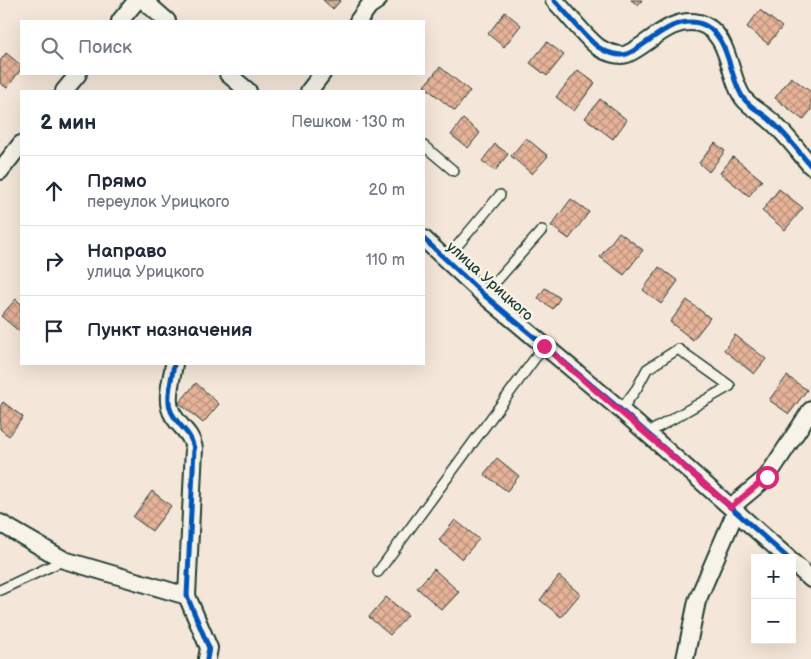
<!DOCTYPE html>
<html lang="ru">
<meta charset="utf-8">
<style>
body{margin:0;font-family:"Balsamiq Sans",sans-serif;background:#f6f6f7;color:#1f2937}
.controls{position:absolute;right:15px;bottom:15px;display:grid;overflow:hidden;border-radius:0px;box-shadow:0 5px 20px #0002}
.controls button{width:45px;height:45px;display:grid;place-items:center;padding:0;border:0;border-bottom:1px solid #e0e1e3;background:#fff;color:#1f2937;font:25px sans-serif}
.stop{position:absolute;width:15px;height:15px;margin:-11px;border:4px solid #db2777;border-radius:50%;background:#fff}
.stop.end{background:#db2777;border-color:#fff;box-shadow:0 1px 5px #0008}
.list{margin:0;padding:0;list-style:none}
h2{display:flex;justify-content:space-between;align-items:center;height:65px;margin:0;padding:0 20px;font-size:21px}
h2 small{font-size:16px;font-weight:400;color:#747a83}
.list li{display:grid;grid-template-columns:32px 1fr auto;gap:15px;align-items:center;box-sizing:border-box;height:70px;padding:0 20px;border-top:1px solid #e0e1e3}
.list b{display:block;font-size:19px;white-space:nowrap}
.list p{margin:0;font-size:16px;white-space:nowrap;color:#747a83}
.list em{font-size:16px;font-style:normal;color:#747a83}
.icon{flex:none;width:28px;height:28px;fill:none;stroke:currentColor;stroke-width:2;stroke-linecap:round;stroke-linejoin:round}
.map{position:relative;flex:none;width:811px;height:659px;overflow:hidden}
.search{position:absolute;background:#fff;box-shadow:0 5px 20px #0002;left:20px;top:20px;width:405px;height:55px;display:flex;align-items:center;gap:12px;box-sizing:border-box;padding:0 18px;border-radius:0px;color:#747a83;font-size:19px}
.panel{position:absolute;background:#fff;box-shadow:0 5px 20px #0002;left:20px;top:90px;width:405px;height:275px;border-radius:0px}
.map>svg:first-child{display:block}
.building{fill:url(#building-cross-hatch);stroke:#1f3d34}
.lines{fill:none;stroke-linecap:round;stroke-linejoin:round}
.lane-casing{stroke:#1f3d34;stroke-width:12}
.street-casing{stroke:#1f3d34;stroke-width:20}
.lane{stroke:#f7f3e8;stroke-width:9}
.street{stroke:#f7f3e8;stroke-width:16}
.cycleway-casing{stroke:#f7f3e8;stroke-width:8}
.cycleway{stroke:#0057b8;stroke-width:5}
.route{stroke:#db2777;stroke-width:6}
.labels{text-anchor:middle;stroke-width:5;stroke-linejoin:round;paint-order:stroke}
.street-label{font-size:15px;fill:#1f3d34;stroke:#f7f3e8}
</style>
<div class="map">
<svg width="811" height="659" viewBox="0 0 811 659">
<defs>
<pattern id="building-cross-hatch" width="8" height="8" patternUnits="userSpaceOnUse" patternTransform="scale(1.25)"><rect width="8" height="8" fill="#e7b399"/><path d="M0 0l8 8M0 8l8-8" fill="none" stroke="#bb937e"/></pattern>
</defs>
<rect width="100%" height="100%" fill="#f4e6d8"/>
<filter id="ink" filterUnits="userSpaceOnUse"><feTurbulence type="fractalNoise" baseFrequency=".02" numOctaves="2"/><feDisplacementMap in="SourceGraphic" scale="10" xChannelSelector="R" yChannelSelector="G"/><feConvolveMatrix kernelMatrix="1 2 1 2 8 2 1 2 1" color-interpolation-filters="sRGB"/></filter>
<g filter="url(#ink)">
<g class="building">
<path d="M323,0H341L333,9Z"/>
<path d="M631,0H642L638,5Z"/>
<path d="M760,10L782,27L768,44L747,27Z"/>
<path d="M505,12L521,25L504,47L488,34Z"/>
<path d="M547,42L564,55L547,76L530,63Z"/>
<path d="M6,53L21,65V69L7,88L0,83V61Z"/>
<path d="M440,67L470,91L455,111L424,86Z"/>
<path d="M578,70L595,83L574,111L556,97Z"/>
<path d="M791,77L811,92V110L803,120L775,98Z"/>
<path d="M600,99L627,120L613,139L585,118Z"/>
<path d="M463,119L480,133L468,148L451,135Z"/>
<path d="M526,138L548,156L532,174L511,156Z"/>
<path d="M715,143L725,151L709,172L699,163Z"/>
<path d="M495,144L508,154L495,171L482,161Z"/>
<path d="M733,157L762,180L749,196L720,173Z"/>
<path d="M779,189L803,208L785,230L762,211Z"/>
<path d="M571,199L589,212L569,239L551,226Z"/>
<path d="M619,232L643,250L624,275L600,257Z"/>
<path d="M659,267L678,281L661,304L643,290Z"/>
<path d="M545,288L560,298L553,309L538,298Z"/>
<path d="M16,299L21,304L20,332L1,316Z"/>
<path d="M687,300L710,318L693,340L670,322Z"/>
<path d="M735,335L766,359L754,374L724,350Z"/>
<path d="M787,376L807,390L789,414L769,400Z"/>
<path d="M196,383L219,404L203,423L179,403Z"/>
<path d="M3,402L23,417L9,436L0,429V407Z"/>
<path d="M497,458L519,476L507,491L484,474Z"/>
<path d="M152,491L171,506L152,531L133,517Z"/>
<path d="M455,520L479,539L462,559L439,540Z"/>
<path d="M434,569L459,592L442,610L417,588Z"/>
<path d="M559,576L580,594L561,617L540,600Z"/>
<path d="M386,597L408,615L390,635L369,617Z"/>
</g>
<g class="lines">
<defs>
<g id="lane">
<path d="M424,146L454,171"/>
<path d="M446,259L500,195"/>
<path d="M484,295L542,230"/>
<path d="M621,410L637,388L647,369L678,349L730,386L646,434"/>
<path d="M378,572L544,346"/>
<path d="M0,590L64,560"/>
</g>
<g id="street">
<path d="M143,0L167,21"/>
<path d="M554,0C569,15 582,34 598,47C605,52 619,57 627,54C649,45 670,16 699,23C731,32 728,79 744,99C751,108 763,113 771,121C786,134 798,151 811,166"/>
<path d="M120,21L137,0"/>
<path d="M358,21L369,6L378,0"/>
<path d="M228,74L248,91"/>
<path d="M64,91L78,74"/>
<path d="M309,91L322,74"/>
<path d="M0,171L21,144"/>
<path d="M424,239L484,295L621,410L788,558"/>
<path d="M174,364C172,379 164,401 173,415C181,429 190,431 194,448L187,596L209,648L207,659"/>
<path d="M731,507L767,477L811,410"/>
<path d="M0,523L64,560L187,596"/>
<path d="M792,562L811,579"/>
<path d="M685,659L697,601L736,511"/>
</g>
</defs>
<use href="#lane" class="lane-casing"/>
<use href="#street" class="street-casing"/>
<use href="#lane" class="lane"/>
<use href="#street" class="street"/>
<defs>
<g id="cycleway">
<path d="M554,0C569,15 582,34 598,47C605,52 619,57 627,54C649,45 670,16 699,23C731,32 728,79 744,99C751,108 763,113 771,121C786,134 798,151 811,166"/>
<path d="M424,239L484,295L621,410L788,558"/>
<path d="M174,364C172,379 164,401 173,415C181,429 190,431 194,448L187,596L209,648L207,659"/>
</g>
</defs>
<use href="#cycleway" class="cycleway-casing"/>
<use href="#cycleway" class="cycleway"/>
</g>
</g>
<g class="lines" filter="url(#ink)">
<path class="route" d="M544,346L731,507L767,477"/>
</g>
<g class="labels">
<g class="street-label">
<text transform="translate(490 281) rotate(42)" y="5">улица Урицкого</text>
</g>
</g>
</svg>
<div class="controls">
<button>+</button>
<button>−</button>
</div>
<div class="stop" style="left:767px;top:477px"></div>
<div class="stop end" style="left:544px;top:346px"></div>
<div class="search"><svg class="icon" aria-label="search" viewBox="0 0 24 24"><circle cx="10" cy="10" r="6"/><path d="M15 15l6 6"/></svg>Поиск</div>
<section class="panel">
<h2>2 мин<small>Пешком · 130 m</small></h2>
<ul class="list">
<li><svg class="icon" aria-label="ahead" viewBox="0 0 24 24"><path d="M12 20V5M6 11l6-6 6 6"/></svg><div><b>Прямо</b><p>переулок Урицкого</p></div><em>20 m</em></li>
<li><svg class="icon" aria-label="right" viewBox="0 0 24 24"><path d="M7 20v-9h11M14 6l5 5-5 5"/></svg><div><b>Направо</b><p>улица Урицкого</p></div><em>110 m</em></li>
<li><svg class="icon" aria-label="arrive" viewBox="0 0 24 24"><path d="M6 21V4h12l-3 4 3 4H6"/></svg><div><b>Пункт назначения</b></div></li>
</ul>
</section>
</div>
